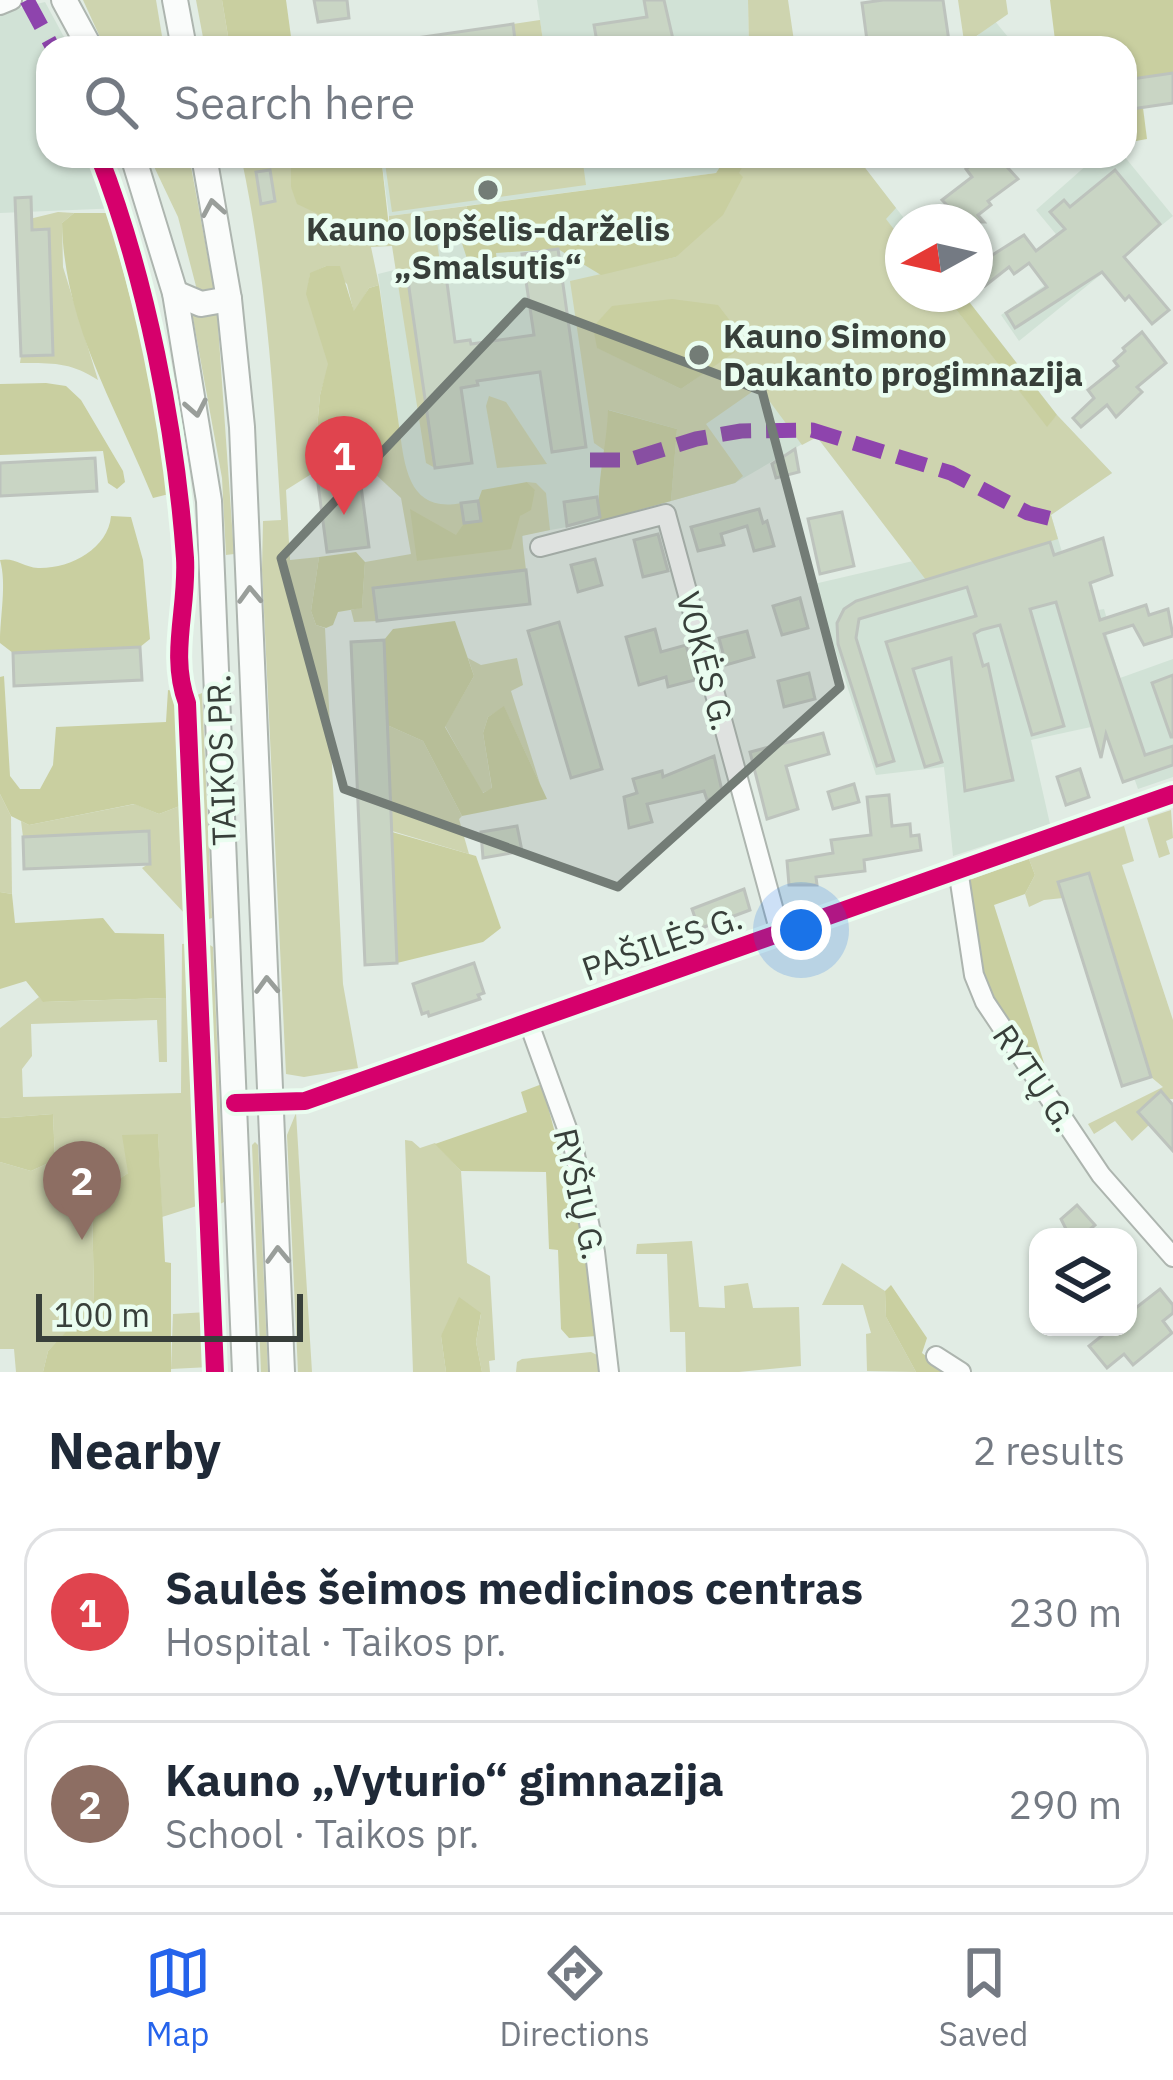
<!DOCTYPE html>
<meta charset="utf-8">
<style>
body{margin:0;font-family:"IBM Plex Sans",sans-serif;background:#f6f6f7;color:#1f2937}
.controls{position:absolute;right:36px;bottom:36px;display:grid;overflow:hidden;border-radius:24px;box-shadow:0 3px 9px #0004}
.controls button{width:108px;height:108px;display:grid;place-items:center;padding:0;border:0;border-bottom:3px solid #e0e1e3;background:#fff;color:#1f2937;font:60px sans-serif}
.compass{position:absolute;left:885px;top:204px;width:108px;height:108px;border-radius:50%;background:#fff;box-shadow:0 3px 9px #0004;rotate:262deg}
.scale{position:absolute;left:36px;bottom:30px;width:267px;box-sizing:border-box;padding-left:12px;border:6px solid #383f3a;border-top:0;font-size:33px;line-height:42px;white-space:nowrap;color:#383f3a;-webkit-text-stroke:9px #eafdf0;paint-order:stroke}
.you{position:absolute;left:801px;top:930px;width:42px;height:42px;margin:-30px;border:9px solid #fff;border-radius:50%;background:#1a73e8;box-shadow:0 0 0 18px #1a73e833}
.badge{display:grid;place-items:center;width:78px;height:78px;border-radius:50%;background:#2563eb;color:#fff;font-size:39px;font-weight:700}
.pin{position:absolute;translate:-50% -99px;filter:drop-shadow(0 3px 6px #0008)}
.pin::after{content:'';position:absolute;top:63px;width:42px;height:36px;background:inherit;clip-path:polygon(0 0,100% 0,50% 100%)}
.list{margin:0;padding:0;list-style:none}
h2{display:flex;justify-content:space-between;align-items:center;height:156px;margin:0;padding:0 48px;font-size:51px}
h2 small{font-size:39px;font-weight:400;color:#747a83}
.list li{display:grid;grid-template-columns:78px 1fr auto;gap:36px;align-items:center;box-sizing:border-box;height:168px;margin:0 24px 24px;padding:0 24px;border:3px solid #e0e1e3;border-radius:36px}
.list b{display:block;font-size:45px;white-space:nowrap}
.list p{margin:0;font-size:39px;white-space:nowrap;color:#747a83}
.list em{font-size:39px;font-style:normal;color:#747a83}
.icon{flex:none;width:66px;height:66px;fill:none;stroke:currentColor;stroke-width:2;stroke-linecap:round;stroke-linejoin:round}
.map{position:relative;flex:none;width:1173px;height:1372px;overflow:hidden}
.search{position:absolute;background:#fff;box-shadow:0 3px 9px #0004;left:36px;right:36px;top:36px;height:132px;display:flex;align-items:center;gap:30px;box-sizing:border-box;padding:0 42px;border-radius:36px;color:#747a83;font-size:45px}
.sheet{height:540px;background:#fff}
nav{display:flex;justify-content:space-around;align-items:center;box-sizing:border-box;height:168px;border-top:3px solid #e0e1e3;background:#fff;font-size:33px;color:#747a83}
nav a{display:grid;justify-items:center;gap:6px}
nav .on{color:#2563eb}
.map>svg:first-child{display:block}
.built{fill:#d1e2d6}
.green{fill:#ced4af;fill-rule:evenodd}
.forest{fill:#c9cfa0}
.building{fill:#c9d5c4;stroke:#bdc3bd;stroke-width:3}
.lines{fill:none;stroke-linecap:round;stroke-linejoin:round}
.minor-casing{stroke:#adb5af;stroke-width:22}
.major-casing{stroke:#adb5af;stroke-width:28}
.minor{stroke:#fafcfb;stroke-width:18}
.major{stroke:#fafcfb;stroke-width:24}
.quiet{stroke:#8e44ad;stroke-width:15;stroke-dasharray:30 15;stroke-linecap:butt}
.cycleway-casing{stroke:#eafdf0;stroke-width:26}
.cycleway{stroke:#d6006c;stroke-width:18}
.oneway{stroke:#999e9a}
.marked{fill:#737c76;fill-opacity:0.2;stroke:#737c76;stroke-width:9;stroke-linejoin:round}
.poi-dot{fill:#737c76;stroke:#eafdf0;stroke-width:4.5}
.labels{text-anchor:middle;stroke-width:9;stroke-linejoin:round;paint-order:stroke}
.poi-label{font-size:33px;font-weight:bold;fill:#383f3a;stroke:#eafdf0}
.street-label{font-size:33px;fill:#383f3a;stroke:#eafdf0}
</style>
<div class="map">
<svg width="1173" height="1372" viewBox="0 0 1173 1372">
<rect width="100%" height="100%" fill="#e1ece4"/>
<g class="built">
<path d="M537,0H748L749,48H544Z"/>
<path d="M45,2L70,48H48V156H115L119,165L113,182L121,208L0,213V13Z"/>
<path d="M994,20L1017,48H974L975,38Z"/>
<path d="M381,156H727L716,173L389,216Z"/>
<path d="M1097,156H1124L1173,216L1019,341L1001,315L1079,262L1036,210Z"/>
<path d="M856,157L907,222H903V294H963L1057,415L1112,473L1051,515L1076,599L1094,596L1098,610L1104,609L1110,629L1106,632L1120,678L1173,659V777L1138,789L1114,722L1031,740L1050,824L953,856L944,767L876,775L814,584L913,561L816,436L735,483L600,521L523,535L522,547L417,561L378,274L402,268L397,240Z"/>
</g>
<g class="green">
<path d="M83,0H156L164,48H105Z"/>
<path d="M196,0H222L230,48H205Z"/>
<path d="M748,0H788L795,48H749Z"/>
<path d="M958,0H1006L1008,14L975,37L974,48H965Z"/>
<path d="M540,20L544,48H516L513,24Z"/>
<path d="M149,156H189L214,290L210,296L197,290L178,217Z"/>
<path d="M223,156H291V187L389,236V216L467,206L458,231L436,235L441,269L407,274L435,468L426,463L392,246L371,247L379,285L369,288L354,313L347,284L326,266L310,274L307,294L329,364L320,395L313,473L286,490L290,560L319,557L311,611L316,625L325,628L343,984L358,1068L304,1077L286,1074L262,570L263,521L281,520C274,399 267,280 242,161L224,162Z"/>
<path d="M384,156H582L586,185L392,212Z"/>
<path d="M748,156H856L896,208L886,219L903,241V294H944L1047,426L1057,415L1112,473L1051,515L1058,539L926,580L817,437L802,445L759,387L706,424L743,476L735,483L671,501L677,429L609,410L607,452L594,443L570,281L676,257ZM598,348L735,351L681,389Z"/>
<path d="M58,212L74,213L62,223L63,267L98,380C71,362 51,363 20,363L21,356L53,354L49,230H17V222Z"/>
<path d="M217,311L234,554L226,555L222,478L192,313Z"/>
<path d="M489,396L506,402L547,464L497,468L486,406Z"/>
<path d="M400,433C405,471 411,513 461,503L464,523L457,535L418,561L520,516L535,491L527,482L536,483L546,493L550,530L522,536L526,570L374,587L377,621L354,622L351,610L362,607L365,562L411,554L401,498L373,472Z"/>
<path d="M468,658L481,665L517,658L523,685L511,691L540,784L504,707L488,717L483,733L492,789L482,793L445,726L474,676Z"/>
<path d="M202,693L212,918L203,921L195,696Z"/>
<path d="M387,725L423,741L462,816L459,819L469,854L392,831Z"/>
<path d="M0,794L11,816L12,894L0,892Z"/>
<path d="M135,804L159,814L185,804L190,913L185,914L142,868L150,863L149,832L23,837L21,821L29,825Z"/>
<path d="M1171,810L1173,838L1166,841L1170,854L1159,858L1147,818Z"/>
<path d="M1124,826L1134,861L1122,865L1173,1020V1099L1151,1100L1138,1111L1149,1125L1132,1141L1115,1121L1094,1134L1088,1124L1163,1087L1151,1077L1090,874L1059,882L1063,898L1044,900L1029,907L1025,894L1035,875L1029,859Z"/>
<path d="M202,940L213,947L224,1202L214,1207Z"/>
<path d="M194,943L203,1204L162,1217L158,1135L128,1173L92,1199L94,1302L48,1351L43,1372H16L14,1349H0V1162L31,1171L55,1160L53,1114L0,1118V1028L39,997L44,1002L166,998L167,1062H159L157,1020L31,1024L32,1056L22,1069L23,1097L181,1093L182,944Z"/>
<path d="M296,1113L312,1372H298L287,1135Z"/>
<path d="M405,1140L412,1141L420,1148L435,1143L461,1171L467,1263L490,1276L495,1360L489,1361L490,1372H482L476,1342L481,1314L441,1336L446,1372H413Z"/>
<path d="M255,1142L258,1145L268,1372H261L252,1145Z"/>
<path d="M692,1241L699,1307L725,1308L724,1286L748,1283L753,1308L799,1307L801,1366L739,1372H686L685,1332H670L667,1254H636L637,1244Z"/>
<path d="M842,1263L885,1291L886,1317L916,1372L867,1371L866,1334L871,1333L863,1305H822Z"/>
<path d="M208,1312L210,1367L171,1369L173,1314Z"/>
<path d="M591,1352L599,1356L600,1372H516L517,1362L522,1359Z"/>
</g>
<g class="forest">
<path d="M222,0H286L292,44L289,48H230Z"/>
<path d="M1050,0H1173V73L1125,80V48H1056Z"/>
<path d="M1143,108L1147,139L1125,143V110Z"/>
<path d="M291,156H381L390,236L369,238L297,204L291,187Z"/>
<path d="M727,156H748L739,173L743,177L723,215L676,257L601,275L558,249L496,253L498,270L483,278L471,271L458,231L467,206L716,173Z"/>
<path d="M74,213H108L154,387L173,493L153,498C116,406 64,325 62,223Z"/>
<path d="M326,266H340L354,311L369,288L379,285L400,433L373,472L356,468L348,473H313L320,395L328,364L306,294L310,273Z"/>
<path d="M944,294H963L1057,415L1047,427Z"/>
<path d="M672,299L718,305L731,322L735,352L681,389L597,348L593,327L612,306Z"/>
<path d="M46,383L66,386L81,400L123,471L125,482L117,489L108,483L103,451L0,455V384Z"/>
<path d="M608,410L677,429L671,501L600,521C595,485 607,447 608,410Z"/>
<path d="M527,482L535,490L531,510L520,516L511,549L417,561L410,509L456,535L464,523L481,521L478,501L482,490Z"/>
<path d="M111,516L131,517L143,560L150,639L140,647L13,653L0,643C0,615 7,585 0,560C15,557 23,567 38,568C70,569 108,549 111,516Z"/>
<path d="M356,552L365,562L362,608L338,612L333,625L326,628L316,625L311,611L319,557Z"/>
<path d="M455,621L474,676L445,727L483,793L492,788L483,733L488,717L504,706L547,799L462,816L423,741L387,725L384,640L393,629Z"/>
<path d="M4,676L10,776L20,789H40L53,765L56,727L166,722L168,690L177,692L185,804L159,814L134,804L29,825L11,816L0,794V677Z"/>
<path d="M392,832L476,856L501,928L483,942L397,963Z"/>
<path d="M1029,859L1035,875L1025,894L994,905L1044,1063L1035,1065L988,987L978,951L969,880Z"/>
<path d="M0,892L12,894L15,923L103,918L115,933L164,934L166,998L43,1002L26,981L0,989Z"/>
<path d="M542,1084L584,1242L597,1336L569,1338L561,1329L558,1250L549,1249L546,1172L461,1171L435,1144L527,1112L521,1092Z"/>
<path d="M53,1114L55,1160L31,1171L0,1162V1118Z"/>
<path d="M158,1134L165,1262L171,1263V1372H43L48,1351L94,1301L92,1198L128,1173L122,1135Z"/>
<path d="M891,1285L927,1338L922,1353L948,1372H916L886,1317L885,1291Z"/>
<path d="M459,1297L481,1313L476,1342L482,1372H446L441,1336Z"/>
</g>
<g class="building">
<path d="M314,0H347L349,18L318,22Z"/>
<path d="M644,0H664L675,48H598L594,25L647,17Z"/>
<path d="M883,0H943L950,48H868L862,3Z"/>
<path d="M513,24L516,48H409V39Z"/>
<path d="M1173,73V103L1125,110V80Z"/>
<path d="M984,156H997L1018,179L988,201L991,205L978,215L984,222H963L942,200L972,177L966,169Z"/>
<path d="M270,170L275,201L261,204L256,172Z"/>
<path d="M1115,170L1160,224L1124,257L1169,310L1152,324L1129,296L1125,300L1102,272L1015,328L1006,313L1047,287L1029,263L1014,274L1009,267L985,286L975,266L1024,235L1036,251L1065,229L1050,212L1064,200L1070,207Z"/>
<path d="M31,197L32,230L49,229L53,355L21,356L15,198Z"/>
<path d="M558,249L586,447L552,452L540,372L477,381L478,385L461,388L472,463L435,468L407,274L445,268L455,342L470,340L471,344L534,335L522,254Z"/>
<path d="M1142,332L1166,363L1137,387L1142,392L1116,417L1107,405L1081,427L1073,418L1094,398L1088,390L1118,366L1114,361L1125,351L1123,348Z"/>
<path d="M795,449L799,472L776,478L772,464Z"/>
<path d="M95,458L97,491L0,496V463Z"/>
<path d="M360,478L369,547L327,552L318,484Z"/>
<path d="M597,497L600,517L567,526L564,502Z"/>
<path d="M478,501L481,521L464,523L461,503Z"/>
<path d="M759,509L763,523L767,521L774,546L754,551L747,526L721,534L724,545L698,551L691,527Z"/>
<path d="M842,512L854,566L820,574L808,519Z"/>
<path d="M658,534L668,571L643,577L634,540Z"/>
<path d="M1103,538L1112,575L1090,583L1100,620L1146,605L1149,615L1168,609L1173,636L1144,645L1133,625L1104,634L1145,755L1173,746V765L1123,782L1106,734L1101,758L1056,602L1030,609L1064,726L1032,735L1000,625L981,630L974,634L983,666L988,664L1013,780L965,791L951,658L913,669L942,762L925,767L886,642L976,616L967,587L859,619L856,638L894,761L877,766L838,644L837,623L844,609L856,601L1050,542L1054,555Z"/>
<path d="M595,559L602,585L578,592L571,565Z"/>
<path d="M526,570L530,604L377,621L373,588Z"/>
<path d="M800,598L808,628L782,635L773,606Z"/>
<path d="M559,622L602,769L571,778L528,631Z"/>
<path d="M655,629L661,652L686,645L695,680L668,687L666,677L639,685L626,637Z"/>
<path d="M747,631L754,657L726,665L719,638Z"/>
<path d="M384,640L397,963L365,965L351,642Z"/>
<path d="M140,647L142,680L14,686L13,653Z"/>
<path d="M809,673L815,699L784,707L778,681Z"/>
<path d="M1173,675V737H1171L1152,683Z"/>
<path d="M823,733L829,754L786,766L798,809L767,819L750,752Z"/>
<path d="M714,756L723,795L707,800L704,791L647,804L652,822L629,828L624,797L637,793L633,779L662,771L663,777Z"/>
<path d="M1080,769L1089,797L1066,805L1057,777Z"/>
<path d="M854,784L859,802L833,809L828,792Z"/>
<path d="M889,795L892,826L910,824L911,836L919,835L921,850L864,860L865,871L816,877L817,885H789L787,861L833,853L831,840L871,835L867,797Z"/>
<path d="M517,826L522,851L483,858L481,832Z"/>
<path d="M149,831L150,864L24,869L23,837Z"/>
<path d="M1089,873L1151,1077L1122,1086L1058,882Z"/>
<path d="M744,889L750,910L699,929L692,909Z"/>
<path d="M474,963L484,993L478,995L480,999L429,1016L428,1012L422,1014L413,984Z"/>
<path d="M1161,1091L1173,1105V1151L1138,1112Z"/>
<path d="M1077,1205L1095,1225L1081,1237H1070L1061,1219Z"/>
<path d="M1160,1289L1173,1305V1313L1163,1321L1172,1333L1133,1365L1124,1354L1107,1368L1089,1346L1113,1327H1128V1314Z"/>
</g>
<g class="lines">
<defs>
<g id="minor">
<path d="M0,5L12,0"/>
<path d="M540,547L666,514L780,933"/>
<path d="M958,869L974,975L985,1002L1101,1175L1173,1257"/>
<path d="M528,1021L573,1145L595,1252L609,1372"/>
<path d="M235,1103L305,1101L1173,794"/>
<path d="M936,1356L961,1372"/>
</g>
<g id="major">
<path d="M64,0L90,48"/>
<path d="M175,0L184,48"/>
<path d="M133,156L175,293L209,501L245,1372"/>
<path d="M204,156L229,299L242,427L282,1372"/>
<path d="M175,293L201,304L229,299"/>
</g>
</defs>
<use href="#minor" class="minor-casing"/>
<use href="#major" class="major-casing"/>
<use href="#minor" class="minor"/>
<use href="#major" class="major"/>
<g class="quiet">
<path d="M27,0L53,48"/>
<path d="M590,460H629L696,439L741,431L812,430L951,473L1028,513L1056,520"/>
</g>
<defs>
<g id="cycleway">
<path d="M99,156C146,276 176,430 185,558C188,608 169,654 187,703L215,1372"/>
<path d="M235,1103L305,1101L1173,794"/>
</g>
</defs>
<use href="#cycleway" class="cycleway-casing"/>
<use href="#cycleway" class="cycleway"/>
</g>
<defs><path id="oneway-chevron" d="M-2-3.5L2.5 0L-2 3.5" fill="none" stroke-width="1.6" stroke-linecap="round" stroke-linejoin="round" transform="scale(3)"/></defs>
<g class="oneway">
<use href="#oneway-chevron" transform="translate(213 208) rotate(-100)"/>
<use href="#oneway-chevron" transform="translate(196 408) rotate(79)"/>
<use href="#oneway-chevron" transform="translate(250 595) rotate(-92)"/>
<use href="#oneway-chevron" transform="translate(267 985) rotate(-92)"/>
<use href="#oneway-chevron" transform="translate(278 1255) rotate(-92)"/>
</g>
<path class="marked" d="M525,302L762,391L840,687L618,887L344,789L281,558Z"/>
<g class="poi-dot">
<circle cx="488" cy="190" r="12"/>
<circle cx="699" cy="355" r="12"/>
</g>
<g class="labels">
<g class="poi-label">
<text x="488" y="241">Kauno lopšelis-darželis<tspan x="488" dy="38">„Smalsutis“</tspan></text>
<text x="723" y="348" text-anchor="start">Kauno Simono<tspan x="723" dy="38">Daukanto progimnazija</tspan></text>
</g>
<g class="street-label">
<text transform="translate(706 661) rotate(75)" y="12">VOKĖS G.</text>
<text transform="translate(221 760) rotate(-92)" y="12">TAIKOS PR.</text>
<text transform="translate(662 943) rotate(-19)" y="12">PAŠILĖS G.</text>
<text transform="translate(1035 1078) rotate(56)" y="12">RYTŲ G.</text>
<text transform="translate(580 1194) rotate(77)" y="12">RYŠIŲ G.</text>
</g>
</g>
</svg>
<div class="controls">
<button><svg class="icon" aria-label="layers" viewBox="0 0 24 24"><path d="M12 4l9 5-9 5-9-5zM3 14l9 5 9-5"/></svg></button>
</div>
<svg class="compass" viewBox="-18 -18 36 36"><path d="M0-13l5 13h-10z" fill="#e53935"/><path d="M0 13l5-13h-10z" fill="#747a83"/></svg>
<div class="scale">100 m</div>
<div class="you"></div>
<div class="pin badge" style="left:344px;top:515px;background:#e0444e">1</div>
<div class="pin badge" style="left:82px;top:1240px;background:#8d6e63">2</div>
<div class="search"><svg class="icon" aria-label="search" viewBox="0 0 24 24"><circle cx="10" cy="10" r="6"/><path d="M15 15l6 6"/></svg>Search here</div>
</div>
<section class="sheet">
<h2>Nearby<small>2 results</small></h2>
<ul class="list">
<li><span class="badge" style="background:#e0444e">1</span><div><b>Saulės šeimos medicinos centras</b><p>Hospital · Taikos pr.</p></div><em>230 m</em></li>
<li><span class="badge" style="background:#8d6e63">2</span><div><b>Kauno „Vyturio“ gimnazija</b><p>School · Taikos pr.</p></div><em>290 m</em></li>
</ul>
</section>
<nav>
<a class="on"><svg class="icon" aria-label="map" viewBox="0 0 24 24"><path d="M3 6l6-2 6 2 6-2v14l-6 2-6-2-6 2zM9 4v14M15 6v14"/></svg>Map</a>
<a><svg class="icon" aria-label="directions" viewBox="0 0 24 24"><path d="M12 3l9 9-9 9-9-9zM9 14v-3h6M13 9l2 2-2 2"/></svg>Directions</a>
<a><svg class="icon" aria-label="saved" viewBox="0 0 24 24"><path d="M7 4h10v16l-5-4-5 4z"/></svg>Saved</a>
</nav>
